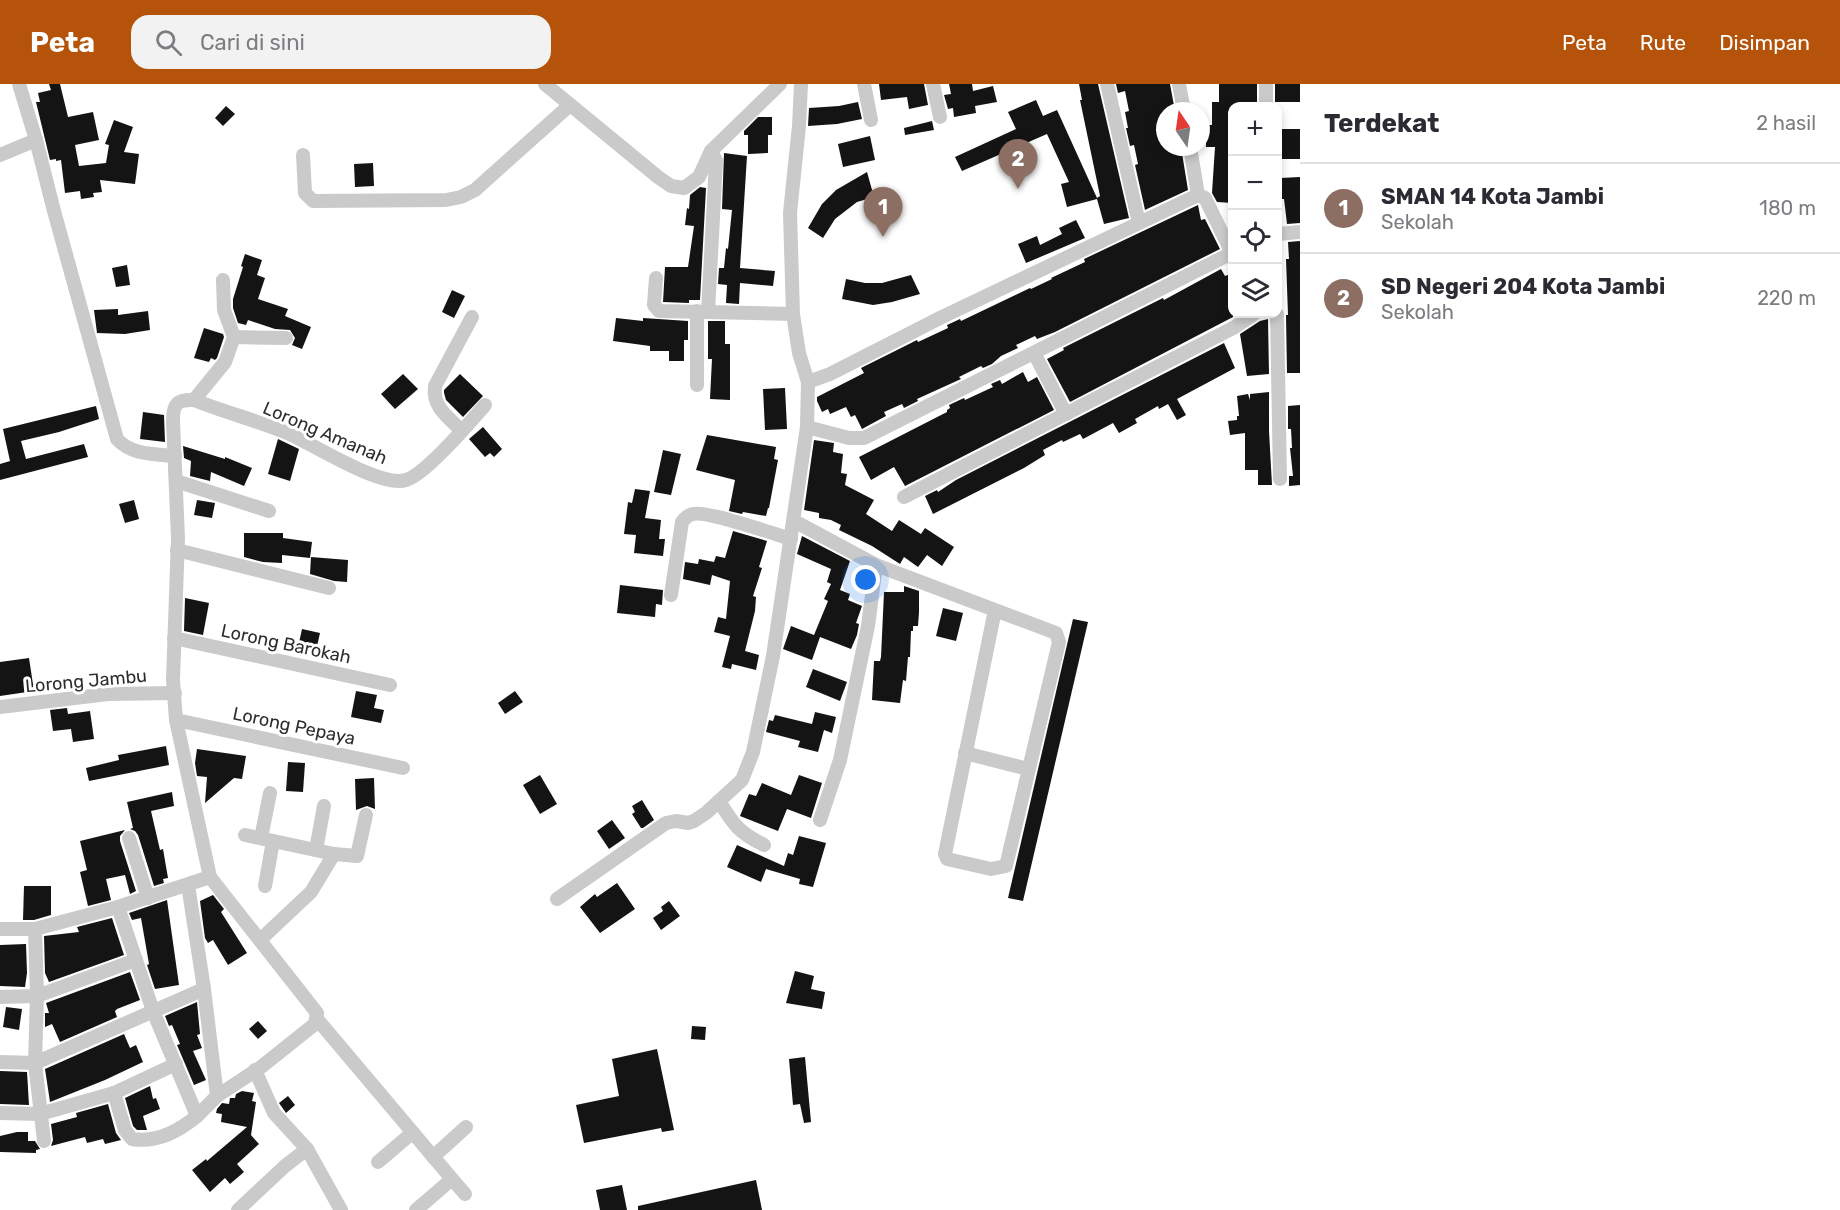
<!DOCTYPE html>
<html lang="id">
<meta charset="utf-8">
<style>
body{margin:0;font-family:Rubik,sans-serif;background:#f2f2f3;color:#2b2b33}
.controls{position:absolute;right:18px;top:18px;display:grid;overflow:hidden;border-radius:12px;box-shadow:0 3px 9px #0003}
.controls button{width:54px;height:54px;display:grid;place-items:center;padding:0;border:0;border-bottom:2px solid #e1e1e2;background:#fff;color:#2b2b33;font:30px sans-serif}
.compass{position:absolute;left:1156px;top:18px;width:54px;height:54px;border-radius:50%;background:#fff;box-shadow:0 3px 9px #0003;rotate:347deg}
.you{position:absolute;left:866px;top:496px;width:21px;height:21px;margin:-15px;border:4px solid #fff;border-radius:50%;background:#1a73e8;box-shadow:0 0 0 9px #1a73e833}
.badge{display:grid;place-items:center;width:39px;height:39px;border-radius:50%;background:#b45309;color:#fff;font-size:20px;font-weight:700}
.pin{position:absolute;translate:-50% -50px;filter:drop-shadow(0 2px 3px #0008)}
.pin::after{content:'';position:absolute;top:32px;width:21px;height:18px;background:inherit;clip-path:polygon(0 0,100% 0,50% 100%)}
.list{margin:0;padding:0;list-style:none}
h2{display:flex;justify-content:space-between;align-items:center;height:78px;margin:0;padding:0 24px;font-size:26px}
h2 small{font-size:20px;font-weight:400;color:#7c7c81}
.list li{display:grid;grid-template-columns:39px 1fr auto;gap:18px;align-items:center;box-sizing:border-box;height:90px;padding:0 24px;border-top:2px solid #e1e1e2}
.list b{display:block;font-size:22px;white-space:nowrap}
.list p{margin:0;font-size:20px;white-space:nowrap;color:#7c7c81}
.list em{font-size:20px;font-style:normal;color:#7c7c81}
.icon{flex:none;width:33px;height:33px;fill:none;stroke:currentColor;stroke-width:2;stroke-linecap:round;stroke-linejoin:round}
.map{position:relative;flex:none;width:1300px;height:1126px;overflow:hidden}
header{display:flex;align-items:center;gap:36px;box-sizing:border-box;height:84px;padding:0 30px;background:#b45309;color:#fff}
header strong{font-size:28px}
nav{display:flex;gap:33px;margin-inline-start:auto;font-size:21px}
.search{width:420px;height:54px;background:#f2f2f3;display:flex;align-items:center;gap:15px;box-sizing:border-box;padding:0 21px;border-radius:18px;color:#7c7c81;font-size:22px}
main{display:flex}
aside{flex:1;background:#fff}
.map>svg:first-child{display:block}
.building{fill:#141414}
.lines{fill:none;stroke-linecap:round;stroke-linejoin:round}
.minor{stroke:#cacaca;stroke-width:14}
.labels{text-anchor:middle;stroke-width:6;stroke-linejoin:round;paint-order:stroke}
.street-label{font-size:18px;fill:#2d2d2d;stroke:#fff}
</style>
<header>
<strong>Peta</strong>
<div class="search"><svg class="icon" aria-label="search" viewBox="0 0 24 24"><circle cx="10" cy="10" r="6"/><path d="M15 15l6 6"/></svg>Cari di sini</div>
<nav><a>Peta</a><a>Rute</a><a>Disimpan</a></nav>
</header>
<main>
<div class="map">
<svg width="1300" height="1126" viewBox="0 0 1300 1126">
<rect width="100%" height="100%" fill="#fff"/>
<g class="building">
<path d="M49,0H60L68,33L93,28L99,56L75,61L79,82L106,79L109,61L105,60L114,36L133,43L124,68L139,70L135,100L100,96L102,108L93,109L94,113L81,115L80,107L65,109L61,76L56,77V75L50,76L36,18H40L38,9L51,6Z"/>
<path d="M879,0H924L928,21L909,25L907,13L881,16Z"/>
<path d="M949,0H972L973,7L993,2L997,18L975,22L976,29L954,33L953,24L948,25L944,11L951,10Z"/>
<path d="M1079,0H1098L1129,134L1104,140L1097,115L1067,123L1061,100L1069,98L1047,50L962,87L955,73L1016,45L1008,28L1036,16L1043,32L1057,26L1097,114L1100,112L1080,16H1082Z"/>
<path d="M1116,0H1170L1175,27H1165V63H1181L1188,106L1147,125L1145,126L1135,81L1138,80L1134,61L1130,62L1126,44H1128L1125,28L1129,27L1125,7L1118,9Z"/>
<path d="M1219,0H1257V22H1233V119L1217,118L1212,109L1215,63H1206V41H1212V18H1219Z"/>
<rect x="1275" y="0" width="25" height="18"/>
<path d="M858,18L862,35L837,40L808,42L809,24L839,22Z"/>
<path d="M226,22L235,30L223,42L215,34Z"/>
<path d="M758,33H772V51H768V69L748,70V51H744V47Z"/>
<path d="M932,37L934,46L905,51L904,44Z"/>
<path d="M1279,45H1300V75H1278Z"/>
<path d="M870,52L875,76L843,83L838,60Z"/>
<path d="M724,69L747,72L740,184L775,187L773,202L740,199L739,220L726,219L727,201L718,200L719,184H724L726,164L728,165L732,126L722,125Z"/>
<path d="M373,79L374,102L355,103L354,80Z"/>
<path d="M867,88L874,113L857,118L835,135L823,154L808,144L822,120L836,106Z"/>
<path d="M1300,93V139L1287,140L1284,115H1280V94Z"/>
<path d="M700,103L706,104L700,216H689V219L663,218L665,183H688L694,142L685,141L687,124L689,125L690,111Z"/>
<path d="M1198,121L1201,136L1205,135L1220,165L1055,248L1037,255L1035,252L1016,261L1018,264L1001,272L992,280L983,284L981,282L959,293L961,295L917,315L918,317L904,324L902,320L884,328L886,332L862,345L855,331L851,333L846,323L830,330L828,325L822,328L817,317V313L864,289L861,284L917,256L918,258L948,244L947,241L960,235L961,237L1030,204L1031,205L1052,195L1051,194L1085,178L1084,175Z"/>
<path d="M1076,136L1085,154L1026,179L1018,160L1037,152L1040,161L1062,150L1059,144Z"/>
<path d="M1300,157V289H1287L1286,231H1288L1286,175H1289L1288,158Z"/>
<path d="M245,170L262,176L257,191L265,194L258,215L288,225L285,232L311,243L302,265L292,261L295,254L290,246L275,245L248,236L246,241L238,239L233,224V215L243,183L241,182Z"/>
<path d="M127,181L130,201L116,203L112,184Z"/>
<path d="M1221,185L1225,192L1233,189V233L1070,318L1047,275L1064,266L1063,264L1163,214L1164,216Z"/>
<path d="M911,191L920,210L892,218L873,221L842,215L846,195L865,199H882Z"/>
<path d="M452,206L465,212L454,234L442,228Z"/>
<path d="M118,225V231L148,227L150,246L125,250L97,249L94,226Z"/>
<path d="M616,234L643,237V234L688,237V256H684V277H669V267H650V262L613,257Z"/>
<path d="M1268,235L1269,290L1247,292L1240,250L1260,237Z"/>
<path d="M708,237H725V260H730V316L710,315L712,275H708Z"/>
<path d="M204,244L223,250L224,253L217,274L215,276L211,274L209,278L194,274Z"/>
<path d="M1224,259L1235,284L1177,315L1186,331L1177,336L1168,320L1159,325L1158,322L1135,335L1137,339L1119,349L1113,339L1083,355L1080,350L1063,358L1062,356L1043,366L1045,371L1024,384L933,430L925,412L937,406L938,408L956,396Z"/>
<path d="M1023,288L1028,298L1037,293L1054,326L905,402L894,383L871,396L859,373L947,328V326L950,324L949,321L964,314L965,316L993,303L991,300L1000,296L1002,300Z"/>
<path d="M403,290L418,305L395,325L381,310Z"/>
<path d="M460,290L483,312L463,333L446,316L444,309V306Z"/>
<path d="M785,304L787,345L765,346L763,305Z"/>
<path d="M1269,308V347L1272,401H1258V386H1245V349L1230,351L1228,337L1237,336V332H1239L1237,312L1248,310L1250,316V310Z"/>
<path d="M1300,321V401L1289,402V392H1293L1290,364H1292L1291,345H1288V322Z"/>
<path d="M96,322L99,335L59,348L21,357L26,375L84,360L88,373L0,396V380L10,377L3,345Z"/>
<path d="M143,328L164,331L165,358L140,355Z"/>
<path d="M483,343L502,365L494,373L490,369L485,373L469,355Z"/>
<path d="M707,351L776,363L774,375L778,376L769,424H768L766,432L743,428L742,430L729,427L735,396L696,386Z"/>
<path d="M278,355L299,365L290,397L268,390Z"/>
<path d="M814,356L834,359L833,368L843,370L841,389L847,390L845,401L874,416L866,430L892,447L899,436L921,450L925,444L954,463L942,482L927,471L918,483L904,473L900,480L872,462L839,446L841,441L831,436L819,434V429L804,426Z"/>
<path d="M183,362L225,375V373L252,384L244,402L211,388L210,397L190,392L191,377L184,374Z"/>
<path d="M663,366L681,370L671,411L654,408Z"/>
<path d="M635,405L650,407L645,434L661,436L659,455H665L663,472L634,469L636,451L624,450L628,418L632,419Z"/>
<path d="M134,416L139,435L125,439L119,420Z"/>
<path d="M197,416L215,419L212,434L194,431Z"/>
<path d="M733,447L767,457L759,483L762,484L753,512L756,513L755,527L745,567L759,571L756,586L732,580L731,585L722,583L730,552L714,548L718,533L726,535L730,497L712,491L710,501L683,495L685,478L698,480L699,475L714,478L716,472L725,474Z"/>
<path d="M244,449H283V454L312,458L310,474L282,471V479L263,478L244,473Z"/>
<path d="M802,452L850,477L840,506L850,510L848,516L862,522L856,539L859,540L857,551L851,565L820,553L812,576L783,565L791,542L814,551L828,517L824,515L831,500L827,498L831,485L797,470Z"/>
<path d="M311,473L348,476L347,498L334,497L310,490Z"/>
<path d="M620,501L663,506L662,521L656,520L655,533L617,529Z"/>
<path d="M904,502L919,507V528L918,542H913V547H911L910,573H908L906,597L903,596L900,619L872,616L874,577H880L881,573L884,508H904Z"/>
<path d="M185,514L209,519L203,551L184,547Z"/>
<path d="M943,524L963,529L956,557L936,552Z"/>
<path d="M1073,535L1088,538L1023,817L1008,814Z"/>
<path d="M302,545L320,549L315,571L297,568Z"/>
<path d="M29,574L34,607L0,612V578Z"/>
<path d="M813,585L847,598L840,617L806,603Z"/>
<path d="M356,607L377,611L374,624L384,626L381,639L351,633Z"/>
<path d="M515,607L523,618L505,630L498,619Z"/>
<path d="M67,624L68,630L90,627L94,655L73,658L71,645L53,647L50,626Z"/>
<path d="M815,628L836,633L832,649L824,646L818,668L798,663L800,657L766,648L769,636L773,637L775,631L812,640Z"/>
<path d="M166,662L169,681L89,697L86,684L119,676L118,671Z"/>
<path d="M197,665L246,672L242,695L234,694L205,719L207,693L197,692L195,679Z"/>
<path d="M288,678L305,679L303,708L286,707Z"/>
<path d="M540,691L557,720L540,730L523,701Z"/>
<path d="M799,691L822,699L811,734L787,725L778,747L740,732L749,710L756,712L762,699L791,711Z"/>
<path d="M374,694L375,725L367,722L356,726L355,695Z"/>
<path d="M172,708L174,722L151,727L160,766L163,765L168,794L163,795L164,799L154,802L138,751L135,747L130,745L133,744L127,718Z"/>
<path d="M642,716L654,736L643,744H641L632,730L635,728L632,722Z"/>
<path d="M612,736L625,754L609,765L597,747Z"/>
<path d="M125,746L120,752V757L136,807L130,810L125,791L106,795L111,816L88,822L80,788L87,786L80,757Z"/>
<path d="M799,752L826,759L813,803L799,800L800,795L766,785L761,798L727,783L737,761L784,782L788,769L793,771Z"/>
<path d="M617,799L635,825L600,849L580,823L595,810L597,813Z"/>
<path d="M24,802H51V831L34,836H23Z"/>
<path d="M213,811L224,825L221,828L247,869L228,881L213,856L208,859L205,854L200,817Z"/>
<path d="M167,816L179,901L155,905L147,881L149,880L141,834L132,836L129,829Z"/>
<path d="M669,817L680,832L661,846L653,834L663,827L661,823Z"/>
<path d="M112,834L124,871L49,898L45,889L44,852L79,848L77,843Z"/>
<path d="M26,860L27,889L25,903L0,902V861Z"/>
<path d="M795,887L814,892L811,905L825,908L822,925L786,919Z"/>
<path d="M130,888L140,916L117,925L115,927L117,933L60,958L52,940L45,943V929H49L46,919Z"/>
<path d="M197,918L200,950L197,951L202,964L193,967L206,996L194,1001L177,961L180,960L172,941L169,942L165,932Z"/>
<path d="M6,923L22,925L19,946L3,943Z"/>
<path d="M258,937L267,947L258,955L249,945Z"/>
<path d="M692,942L706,943L705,956L691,955Z"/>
<path d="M124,950L130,964L136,961L143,978L105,996L50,1018L45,985Z"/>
<path d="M657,965L674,1046L662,1048L661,1044L584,1059L576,1021L619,1012L612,975Z"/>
<path d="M805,973L811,1038L804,1039L800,1020L793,1021L789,975Z"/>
<path d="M0,987L27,988L29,1021L0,1020Z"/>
<path d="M150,1002L153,1015L156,1014L160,1025L143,1032L147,1046H137L133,1042L125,1014Z"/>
<path d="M242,1007L254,1009L252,1017L256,1018L251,1051L259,1060L237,1080L244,1088L230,1100L225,1094L210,1108L192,1086L206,1075L207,1077L247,1043L221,1038L222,1030L216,1029L217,1025L222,1019L229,1020L230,1014H235L236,1010Z"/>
<path d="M288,1012L295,1021L286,1029L279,1019Z"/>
<path d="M108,1020L116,1049L121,1056L105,1060L103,1055L87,1059L85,1053L51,1062L53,1056L51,1040L77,1033L76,1029Z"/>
<path d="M17,1048H28V1057H35L40,1065L36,1066V1069L0,1068V1052Z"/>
<path d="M756,1096L762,1126H638V1122Z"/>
<path d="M622,1101L627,1126H600L596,1106Z"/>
</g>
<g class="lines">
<g class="minor">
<path d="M19,0L36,56L54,127L117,355C131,371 154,370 175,372"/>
<path d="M545,0L658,93L671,102L684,104L699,93L711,67L780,0"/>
<path d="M864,0L871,36"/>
<path d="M933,0L940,33"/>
<path d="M1107,0L1139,139"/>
<path d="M1179,0L1184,27"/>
<path d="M1266,0V22"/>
<path d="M1190,63L1198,111"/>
<path d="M0,71L36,56"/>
<path d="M303,71L305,109L313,117L446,116L461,113L475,106L570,21"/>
<path d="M1278,150L1300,148"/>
<path d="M656,194L654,221L659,227L793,230"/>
<path d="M708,228L716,77L711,67"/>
<path d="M1277,230L1280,395"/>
<path d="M234,253L286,254"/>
<path d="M1034,269L1066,330"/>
<path d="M808,298L830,290L942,233L1198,111L1205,114L1229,163L1232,164"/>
<path d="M697,301V227"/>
<path d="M194,316L225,278L234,253L224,226L223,196"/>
<path d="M807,343L849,354H864L1232,169"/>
<path d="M462,347C448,333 432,323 435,302L472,233"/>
<path d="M176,397L269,427"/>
<path d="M904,413L1235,243L1254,230"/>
<path d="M794,437L876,481L1056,549L1059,558L1006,782L991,785L947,775L945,770L995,526"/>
<path d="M177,466L329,504"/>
<path d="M671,511L682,438C685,434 688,431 693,430C706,426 774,450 791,455"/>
<path d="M174,554L390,601"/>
<path d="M0,623L108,610L175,609"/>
<path d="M176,636L403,684"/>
<path d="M965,669L1028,685"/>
<path d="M719,717C734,741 738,748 764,761"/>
<path d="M820,736L840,676L868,542L876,481"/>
<path d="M245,751L334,770L311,808L260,856"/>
<path d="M129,754L148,814"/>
<path d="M261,754L270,709"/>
<path d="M316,766L324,722"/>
<path d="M334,770L357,772L366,731"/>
<path d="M188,801L204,905L217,1012"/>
<path d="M265,802L273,757"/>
<path d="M557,815L666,739L676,737L688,739L694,737L706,729L742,696L753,668L773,572L807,343L808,298L799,269L793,230L790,129L799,42L801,0"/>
<path d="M118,823L153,927L197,1032L217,1012L261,983L315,940L317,929L210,793L176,636L173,596L178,454L173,337C173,320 177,315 194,316C224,328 255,336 285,348C312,359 380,404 406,396C426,390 470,338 485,321"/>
<path d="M0,845H35L118,823L210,793"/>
<path d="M35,845L37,912L35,979L44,1057"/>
<path d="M0,913L37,912L136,876"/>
<path d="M317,935L452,1095L416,1126"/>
<path d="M0,978L35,979L204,905"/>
<path d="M255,986L274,1029L307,1065L341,1126"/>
<path d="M114,1009L125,1046L132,1055C156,1059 179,1047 197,1032"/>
<path d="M0,1029L40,1030L114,1009L176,980"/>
<path d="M433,1073L466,1043"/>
<path d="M378,1078L412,1049"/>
<path d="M452,1095L465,1110"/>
<path d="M238,1126L285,1082L307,1065"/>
</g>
</g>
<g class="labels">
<g class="street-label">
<text transform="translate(325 349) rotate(23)" y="6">Lorong Amanah</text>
<text transform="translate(286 560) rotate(12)" y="6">Lorong Barokah</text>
<text transform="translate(86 597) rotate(-5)" y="6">Lorong Jambu</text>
<text transform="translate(294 642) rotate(12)" y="6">Lorong Pepaya</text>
</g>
</g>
</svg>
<div class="controls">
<button>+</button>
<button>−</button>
<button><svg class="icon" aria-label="locate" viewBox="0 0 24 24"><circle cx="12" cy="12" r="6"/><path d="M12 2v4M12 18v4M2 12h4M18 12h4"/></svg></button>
<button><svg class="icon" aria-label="layers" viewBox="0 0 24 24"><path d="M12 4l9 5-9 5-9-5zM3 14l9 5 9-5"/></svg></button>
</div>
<svg class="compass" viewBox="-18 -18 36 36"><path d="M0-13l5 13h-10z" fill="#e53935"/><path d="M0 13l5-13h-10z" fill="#7c7c81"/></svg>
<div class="you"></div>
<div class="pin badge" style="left:883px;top:153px;background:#8d6e63">1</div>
<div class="pin badge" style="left:1018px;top:105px;background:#8d6e63">2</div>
</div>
<aside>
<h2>Terdekat<small>2 hasil</small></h2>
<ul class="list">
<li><span class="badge" style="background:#8d6e63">1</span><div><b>SMAN 14 Kota Jambi</b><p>Sekolah</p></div><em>180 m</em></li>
<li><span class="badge" style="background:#8d6e63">2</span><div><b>SD Negeri 204 Kota Jambi</b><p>Sekolah</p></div><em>220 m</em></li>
</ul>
</aside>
</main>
